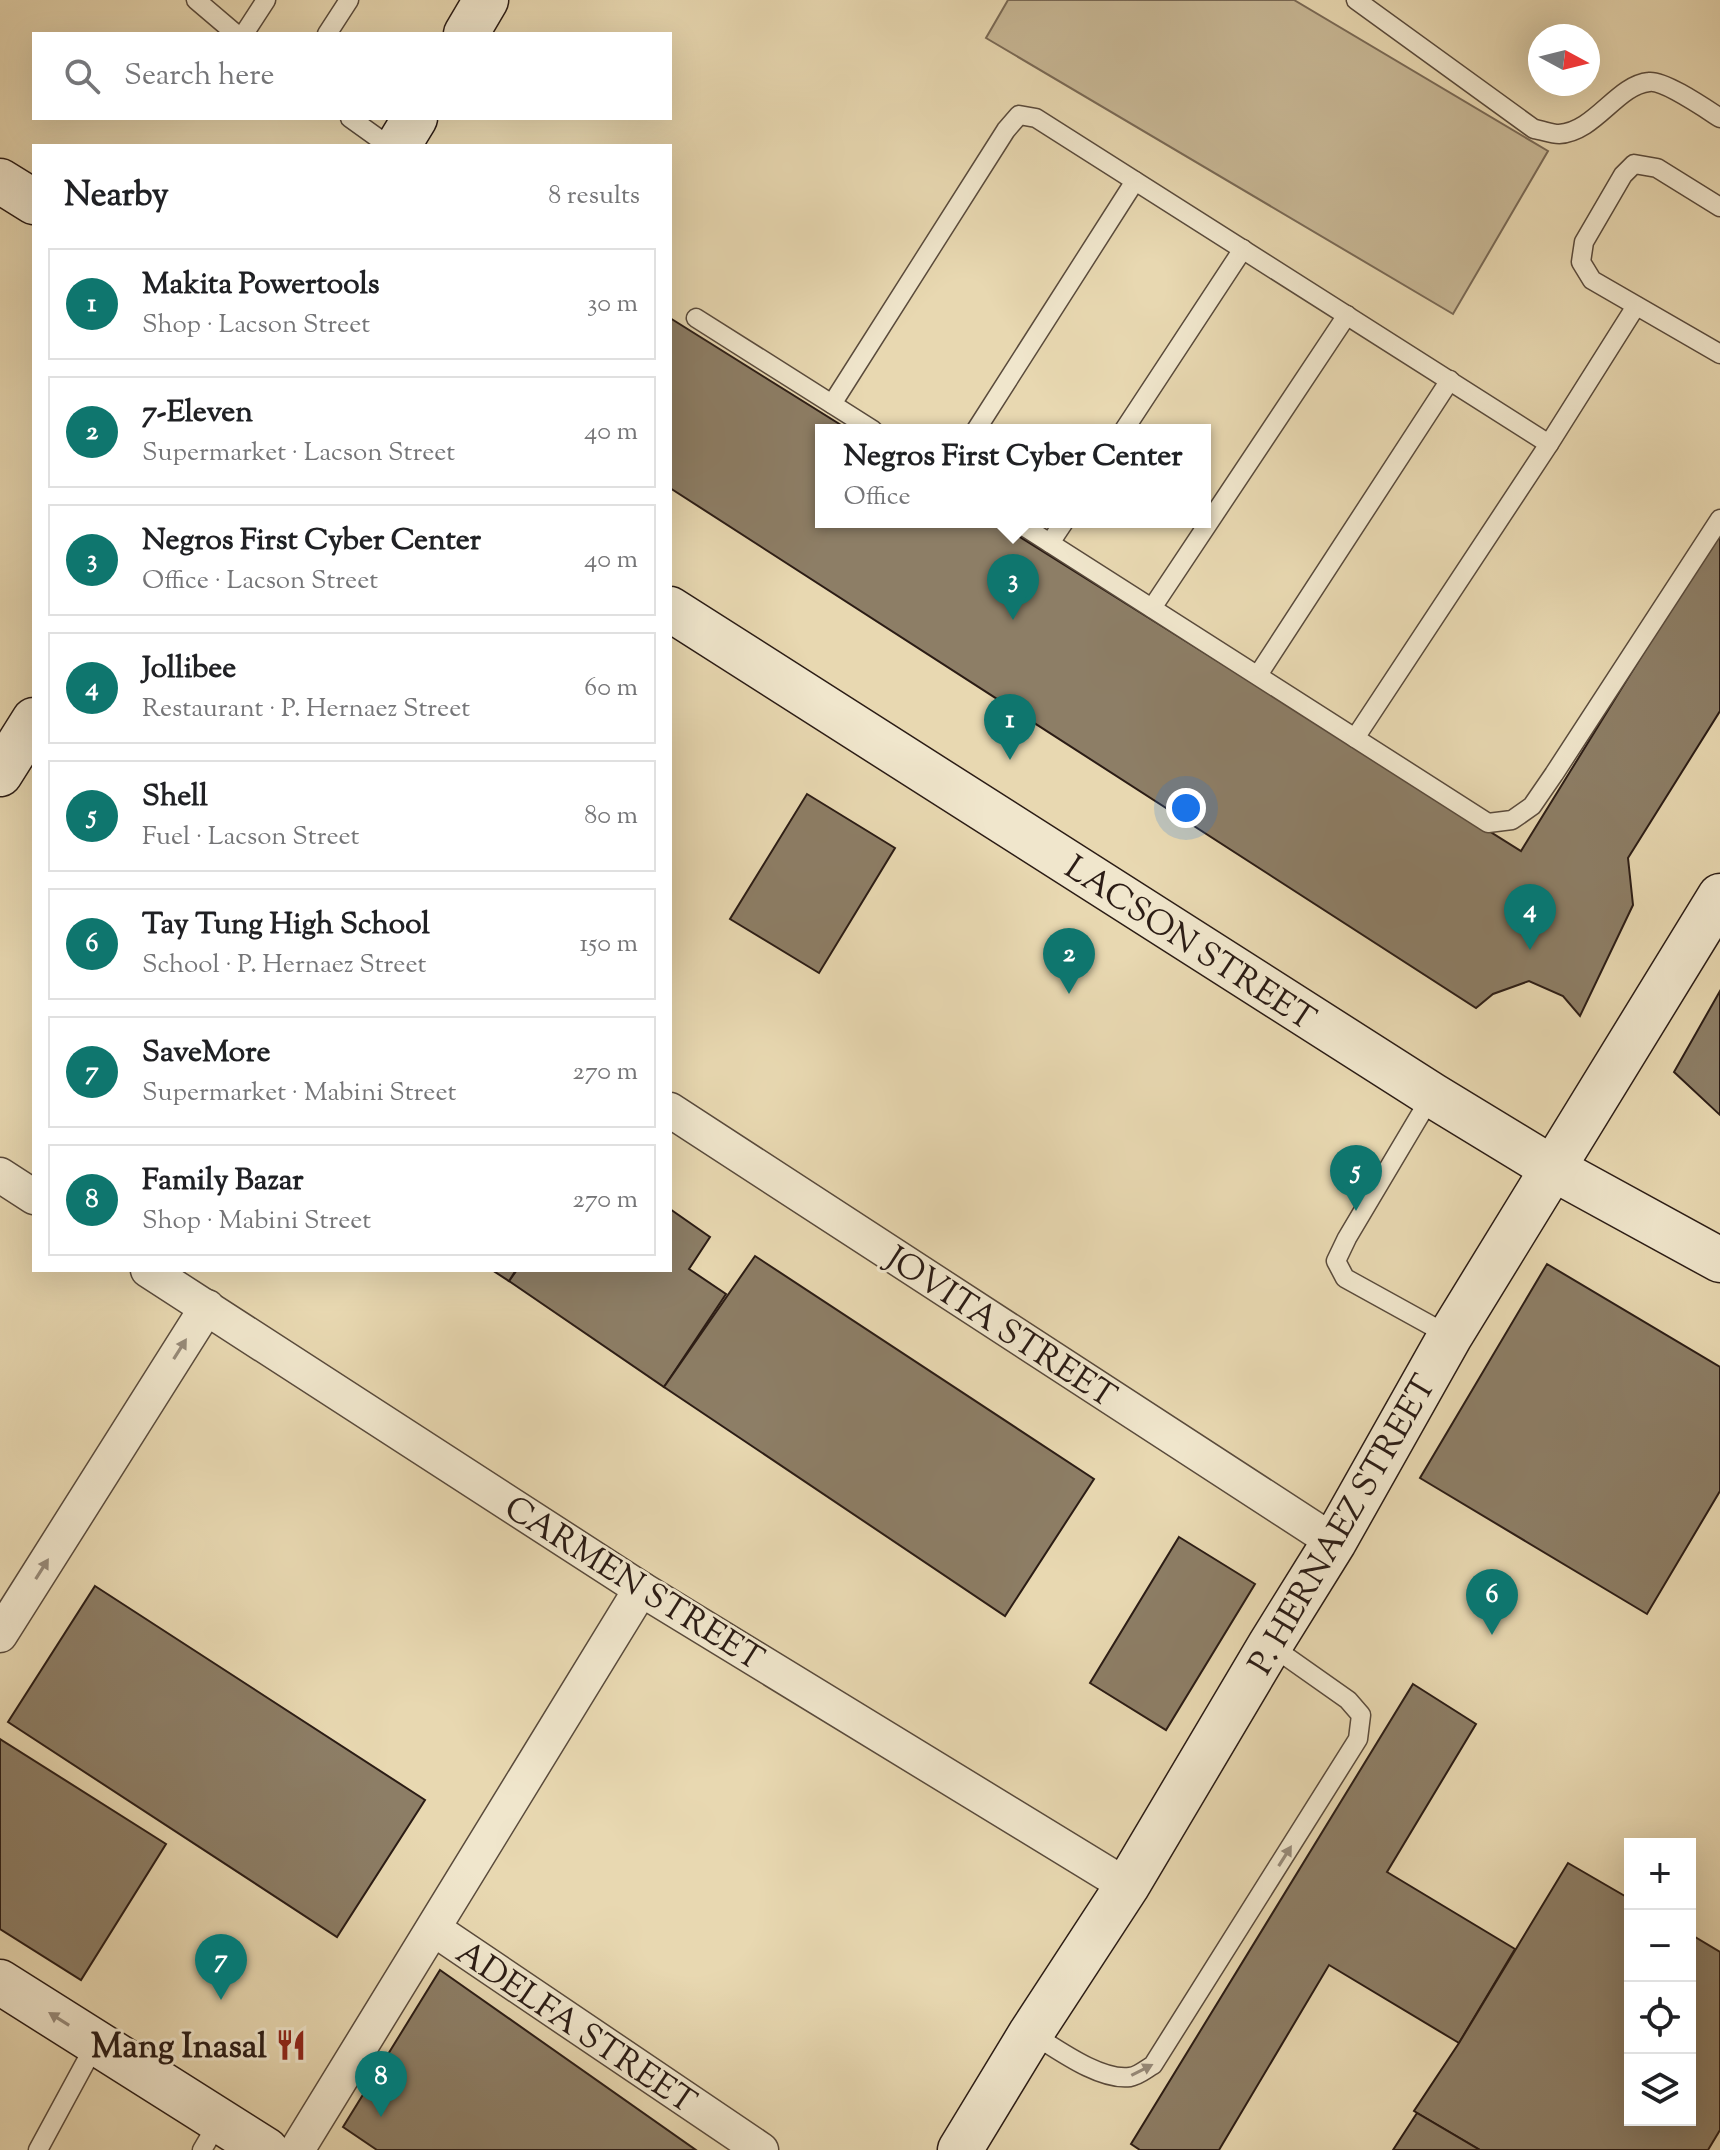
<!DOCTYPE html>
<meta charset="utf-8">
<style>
body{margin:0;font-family:"Sorts Mill Goudy",serif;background:#f2f2f2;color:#202124}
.controls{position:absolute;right:24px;bottom:24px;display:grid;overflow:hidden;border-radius:0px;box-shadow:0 8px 32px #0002}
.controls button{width:72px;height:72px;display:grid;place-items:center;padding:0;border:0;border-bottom:2px solid #e0e0e0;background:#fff;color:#202124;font:40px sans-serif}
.compass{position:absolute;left:1528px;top:24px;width:72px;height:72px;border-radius:50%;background:#fff;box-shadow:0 8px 32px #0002;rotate:97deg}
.you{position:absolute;left:1186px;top:808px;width:28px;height:28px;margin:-20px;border:6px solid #fff;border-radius:50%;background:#1a73e8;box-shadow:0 0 0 12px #1a73e833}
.badge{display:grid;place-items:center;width:52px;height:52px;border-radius:50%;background:#0f766e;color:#fff;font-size:26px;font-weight:700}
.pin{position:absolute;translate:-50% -66px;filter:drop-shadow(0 2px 4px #0008)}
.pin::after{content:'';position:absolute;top:42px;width:28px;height:24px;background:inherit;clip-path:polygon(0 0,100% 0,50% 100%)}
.popup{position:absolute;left:815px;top:424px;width:396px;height:104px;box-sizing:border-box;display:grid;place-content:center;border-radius:0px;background:#fff;filter:drop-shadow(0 2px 6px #0005);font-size:26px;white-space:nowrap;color:#757577}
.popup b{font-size:30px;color:#202124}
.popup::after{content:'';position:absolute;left:50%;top:100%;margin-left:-16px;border:16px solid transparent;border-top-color:#fff}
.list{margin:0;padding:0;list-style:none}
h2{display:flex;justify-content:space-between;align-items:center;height:104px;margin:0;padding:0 32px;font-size:34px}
h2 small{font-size:26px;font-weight:400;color:#757577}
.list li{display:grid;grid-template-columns:52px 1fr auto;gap:24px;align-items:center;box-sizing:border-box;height:112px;margin:0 16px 16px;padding:0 16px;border:2px solid #e0e0e0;border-radius:0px}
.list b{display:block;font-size:30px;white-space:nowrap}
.list p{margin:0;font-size:26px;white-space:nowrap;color:#757577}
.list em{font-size:26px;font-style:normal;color:#757577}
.icon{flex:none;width:44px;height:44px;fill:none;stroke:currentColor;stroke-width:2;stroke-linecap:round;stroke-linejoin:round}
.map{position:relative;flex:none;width:1720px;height:2150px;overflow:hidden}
.search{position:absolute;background:#fff;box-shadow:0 8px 32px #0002;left:32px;top:32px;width:640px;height:88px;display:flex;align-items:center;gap:20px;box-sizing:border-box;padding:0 28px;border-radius:0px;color:#757577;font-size:30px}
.panel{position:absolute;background:#fff;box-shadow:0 8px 32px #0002;left:32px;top:144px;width:640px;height:1128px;border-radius:0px}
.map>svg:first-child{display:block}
.grass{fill:#c8b896;stroke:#7a6a56;stroke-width:2}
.building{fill:#8d7e66;stroke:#2b1c15;stroke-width:2}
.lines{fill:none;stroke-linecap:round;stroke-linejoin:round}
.lane-casing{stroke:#5a4b3c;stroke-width:21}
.street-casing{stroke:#5a4b3c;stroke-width:37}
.secondary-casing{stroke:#2b1c15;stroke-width:47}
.lane{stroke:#f0e6cc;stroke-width:18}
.street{stroke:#f0e6cc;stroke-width:34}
.secondary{stroke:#f0e6cc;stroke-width:44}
.oneway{fill:#978b7a}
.labels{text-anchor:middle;stroke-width:6;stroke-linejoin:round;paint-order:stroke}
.street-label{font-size:34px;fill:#2b1c15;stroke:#f0e6cc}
.poi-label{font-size:34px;font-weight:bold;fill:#2b1c15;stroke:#f0e6cc;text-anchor:end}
</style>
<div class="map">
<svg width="1720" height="2150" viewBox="0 0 1720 2150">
<rect width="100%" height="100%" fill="#e8d8b1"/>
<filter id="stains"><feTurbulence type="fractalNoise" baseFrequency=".0025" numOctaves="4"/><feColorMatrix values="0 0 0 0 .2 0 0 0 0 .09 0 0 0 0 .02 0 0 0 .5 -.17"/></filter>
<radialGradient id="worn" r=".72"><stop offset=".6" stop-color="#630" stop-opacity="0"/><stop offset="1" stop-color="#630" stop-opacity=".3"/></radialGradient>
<path class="grass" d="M1008,0H1294L1548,151L1453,314L986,38Z"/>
<g class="building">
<path d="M670,318L849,430H821V522H996L1521,851L1720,529V711L1628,858L1633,905L1580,1016L1563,996L1529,981L1493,994L1476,1008L670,488Z"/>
<path d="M807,794L895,848L819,973L730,919Z"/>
<path d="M1720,991V1115L1674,1072Z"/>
<path d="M670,1209L710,1237L689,1269L726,1294L664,1387L509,1281L517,1270H670Z"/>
<path d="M755,1256L1094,1479L1005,1616L664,1387Z"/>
<path d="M1547,1264L1720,1367V1491L1647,1614L1420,1478Z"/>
<path d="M492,1270H516L509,1281Z"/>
<path d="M1179,1537L1255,1584L1166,1730L1090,1683Z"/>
<path d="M95,1586L425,1800L337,1937L8,1722Z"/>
<path d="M1413,1684L1476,1724L1387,1872L1515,1949L1459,2043L1329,1965L1219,2150H1140L1131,2144Z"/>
<path d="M0,1739L166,1844L81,1980L0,1929Z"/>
<path d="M1568,1863L1630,1899V2120H1690V1934L1720,1952V2130L1708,2150H1480L1414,2111L1459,2043Z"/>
<path d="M440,1970L696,2150H377L343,2127Z"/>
<path d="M1417,2113L1480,2150H1393Z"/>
</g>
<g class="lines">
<defs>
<g id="lane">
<path d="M196,0L236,34"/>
<path d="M1356,0L1534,129C1542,130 1551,134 1559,134C1595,132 1617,85 1649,82C1664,80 1706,109 1720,118"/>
<path d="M244,34L266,0"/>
<path d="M327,34L349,0"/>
<path d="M350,118L389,146"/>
<path d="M1720,207L1657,168L1634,164L1623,175L1584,242L1581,262L1592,280L1720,354"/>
<path d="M696,318L873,430"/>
<path d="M832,404L1006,130L1019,115L1036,118L1549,444"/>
<path d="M976,430L1135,181"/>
<path d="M1124,430L1243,249"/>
<path d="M1017,522L1488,823L1512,820L1532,806L1554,774L1720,519"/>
<path d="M1050,543L1064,522"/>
<path d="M1152,608L1347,315"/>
<path d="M1258,675L1450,380"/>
<path d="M1355,738L1549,444L1636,306"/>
<path d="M1432,1095L1347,1238L1336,1261L1345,1278L1450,1336"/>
<path d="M1031,2033C1057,2049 1100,2081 1130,2077C1138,2076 1146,2069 1153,2065L1358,1739L1361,1715L1348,1700L1270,1645"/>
<path d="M38,2150L96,2043"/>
<path d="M202,2150L219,2121"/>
</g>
<g id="street">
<path d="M670,1110L1334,1542"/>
<path d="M0,1175L34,1197"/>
<path d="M148,1270L641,1589L1127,1886"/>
<path d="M0,1635L207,1307"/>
<path d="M434,1929L761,2150"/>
<path d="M297,2150L641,1589"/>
</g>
<g id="secondary">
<path d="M466,34L486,0"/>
<path d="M398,146L415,118"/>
<path d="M0,181L34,202"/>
<path d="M670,609L1432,1095L1552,1168L1720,1260"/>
<path d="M0,774L34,720"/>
<path d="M0,1982L266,2150"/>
<path d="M960,2150L1031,2033L1127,1886L1270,1645L1334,1542L1450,1336L1720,896"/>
</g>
</defs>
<use href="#lane" class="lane-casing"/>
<use href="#street" class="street-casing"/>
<use href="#secondary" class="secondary-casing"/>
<use href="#lane" class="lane"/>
<use href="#street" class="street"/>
<use href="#secondary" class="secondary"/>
</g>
<defs><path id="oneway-solid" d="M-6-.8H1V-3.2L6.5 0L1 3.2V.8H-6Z" transform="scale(2)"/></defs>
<g class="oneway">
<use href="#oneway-solid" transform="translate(180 1349) rotate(-58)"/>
<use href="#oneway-solid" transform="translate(42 1569) rotate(-58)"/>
<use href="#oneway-solid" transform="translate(1285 1856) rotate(-58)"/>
<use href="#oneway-solid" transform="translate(59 2019) rotate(-148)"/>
<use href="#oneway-solid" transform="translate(1142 2070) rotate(-27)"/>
</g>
<defs>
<symbol id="restaurant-bare" viewBox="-9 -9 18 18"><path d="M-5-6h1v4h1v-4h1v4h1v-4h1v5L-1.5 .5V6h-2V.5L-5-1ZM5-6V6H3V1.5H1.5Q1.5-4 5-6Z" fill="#8f2418" stroke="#f0e6cc" stroke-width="2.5" paint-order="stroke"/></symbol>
</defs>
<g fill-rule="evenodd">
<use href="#restaurant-bare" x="269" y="2023" width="44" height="44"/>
</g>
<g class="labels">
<g class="street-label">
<text transform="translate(1191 942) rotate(33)" y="12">LACSON STREET</text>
<text transform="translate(1002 1326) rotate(33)" y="12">JOVITA STREET</text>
<text transform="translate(1341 1524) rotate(-60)" y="12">P. HERNAEZ STREET</text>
<text transform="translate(635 1582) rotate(32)" y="12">CARMEN STREET</text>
<text transform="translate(577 2026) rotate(34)" y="12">ADELFA STREET</text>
</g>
<g class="poi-label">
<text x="267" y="2057">Mang Inasal</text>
</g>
</g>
<rect width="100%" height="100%" filter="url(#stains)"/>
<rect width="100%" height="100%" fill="url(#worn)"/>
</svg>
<div class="controls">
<button>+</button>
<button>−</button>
<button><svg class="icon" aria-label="locate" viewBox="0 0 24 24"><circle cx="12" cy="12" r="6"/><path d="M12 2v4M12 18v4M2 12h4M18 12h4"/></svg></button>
<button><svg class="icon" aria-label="layers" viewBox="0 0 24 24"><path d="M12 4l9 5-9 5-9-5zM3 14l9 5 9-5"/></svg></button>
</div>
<svg class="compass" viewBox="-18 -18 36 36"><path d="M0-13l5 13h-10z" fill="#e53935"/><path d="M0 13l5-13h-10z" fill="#757577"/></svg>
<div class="you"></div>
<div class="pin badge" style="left:1010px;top:760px">1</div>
<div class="pin badge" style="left:1069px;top:994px">2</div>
<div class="pin badge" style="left:1013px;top:620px">3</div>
<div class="popup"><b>Negros First Cyber Center</b>Office</div>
<div class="pin badge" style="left:1530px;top:950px">4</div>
<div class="pin badge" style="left:1356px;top:1211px">5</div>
<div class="pin badge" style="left:1492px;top:1635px">6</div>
<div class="pin badge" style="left:221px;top:2000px">7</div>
<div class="pin badge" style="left:381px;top:2117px">8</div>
<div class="search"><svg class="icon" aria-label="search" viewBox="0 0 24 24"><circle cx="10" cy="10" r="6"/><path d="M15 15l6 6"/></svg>Search here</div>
<section class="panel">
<h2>Nearby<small>8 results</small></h2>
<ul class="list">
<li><span class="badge">1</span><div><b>Makita Powertools</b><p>Shop · Lacson Street</p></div><em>30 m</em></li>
<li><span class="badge">2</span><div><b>7-Eleven</b><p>Supermarket · Lacson Street</p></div><em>40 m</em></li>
<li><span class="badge">3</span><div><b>Negros First Cyber Center</b><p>Office · Lacson Street</p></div><em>40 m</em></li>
<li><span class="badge">4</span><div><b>Jollibee</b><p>Restaurant · P. Hernaez Street</p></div><em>60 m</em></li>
<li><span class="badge">5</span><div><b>Shell</b><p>Fuel · Lacson Street</p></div><em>80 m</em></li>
<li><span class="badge">6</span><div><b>Tay Tung High School</b><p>School · P. Hernaez Street</p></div><em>150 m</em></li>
<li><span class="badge">7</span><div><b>SaveMore</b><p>Supermarket · Mabini Street</p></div><em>270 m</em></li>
<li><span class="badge">8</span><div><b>Family Bazar</b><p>Shop · Mabini Street</p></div><em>270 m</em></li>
</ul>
</section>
</div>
